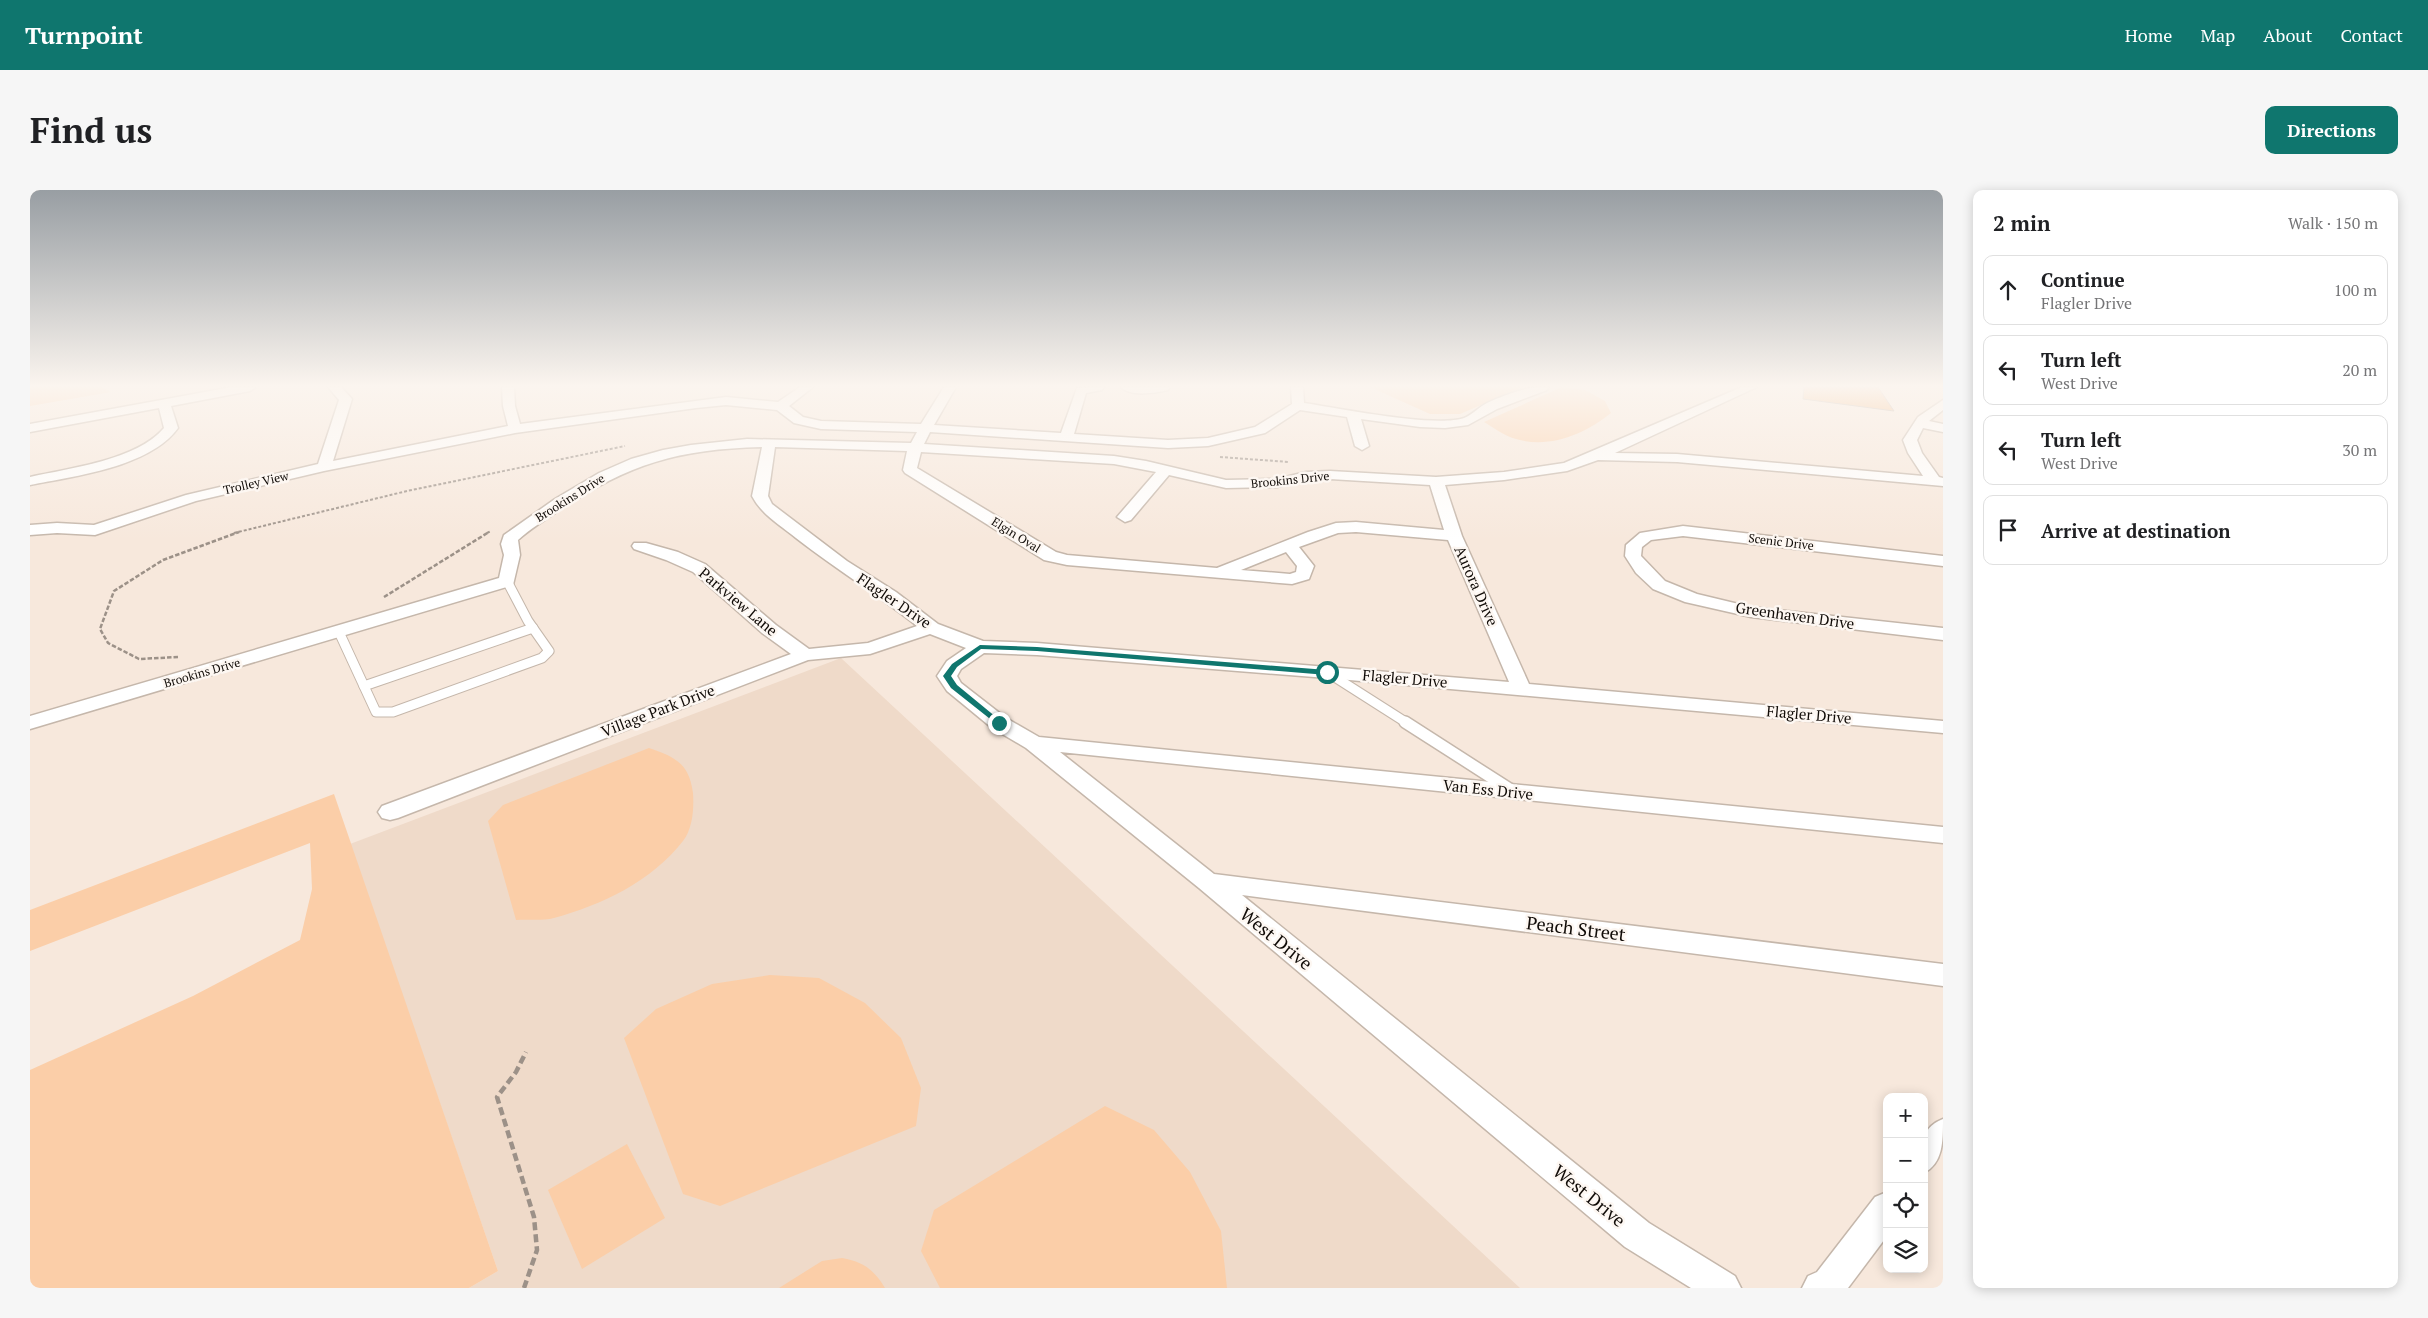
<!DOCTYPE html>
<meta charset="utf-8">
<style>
body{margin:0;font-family:"PT Serif",serif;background:#f6f6f6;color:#202124}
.controls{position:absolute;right:15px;bottom:15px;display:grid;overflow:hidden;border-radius:10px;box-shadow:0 2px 12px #0003}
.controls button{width:45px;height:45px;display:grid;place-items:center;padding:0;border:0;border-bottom:1px solid #e0e0e0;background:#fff;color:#202124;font:25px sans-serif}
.stop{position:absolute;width:15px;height:15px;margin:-11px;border:4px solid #0f766e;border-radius:50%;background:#fff}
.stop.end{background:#0f766e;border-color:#fff;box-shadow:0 1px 5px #0008}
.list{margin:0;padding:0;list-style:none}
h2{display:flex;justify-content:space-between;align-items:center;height:65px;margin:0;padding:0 20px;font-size:21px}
h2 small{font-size:16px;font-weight:400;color:#757577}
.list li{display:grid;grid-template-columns:32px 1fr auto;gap:15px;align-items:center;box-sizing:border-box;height:70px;margin:0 10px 10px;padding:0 10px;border:1px solid #e0e0e0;border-radius:10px}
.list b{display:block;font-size:19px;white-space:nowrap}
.list p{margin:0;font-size:16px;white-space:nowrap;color:#757577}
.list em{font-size:16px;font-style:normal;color:#757577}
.icon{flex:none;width:28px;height:28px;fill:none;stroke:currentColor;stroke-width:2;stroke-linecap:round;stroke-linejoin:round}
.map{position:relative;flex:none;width:1913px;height:1098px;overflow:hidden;border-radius:10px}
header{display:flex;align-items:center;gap:30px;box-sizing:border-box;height:70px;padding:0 25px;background:#0f766e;color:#fff}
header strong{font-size:24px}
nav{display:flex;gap:28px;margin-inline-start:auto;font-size:18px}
.intro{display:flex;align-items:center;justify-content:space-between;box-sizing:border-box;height:120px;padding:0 30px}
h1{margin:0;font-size:35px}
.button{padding:12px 22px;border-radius:10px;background:#0f766e;color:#fff;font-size:18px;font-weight:700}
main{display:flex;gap:30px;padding:0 30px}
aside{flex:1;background:#fff;border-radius:10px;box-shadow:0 2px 12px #0003}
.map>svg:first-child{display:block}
.built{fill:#efdac9}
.green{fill:#fbcea8}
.building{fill:#f3ac6c;stroke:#aea095}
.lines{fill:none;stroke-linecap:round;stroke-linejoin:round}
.service-far1-casing{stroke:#c5b7ab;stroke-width:11}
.service-casing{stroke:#c5b7ab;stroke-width:14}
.minor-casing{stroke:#c5b7ab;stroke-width:3}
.path-far2{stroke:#9c9188;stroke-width:2;stroke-dasharray:3 2;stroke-linecap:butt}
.path-far1{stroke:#9c9188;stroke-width:2.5;stroke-dasharray:4.5 2;stroke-linecap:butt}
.path{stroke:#9c9188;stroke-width:4.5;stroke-dasharray:8 4;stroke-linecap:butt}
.service-far1{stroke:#fff;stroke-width:9}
.service{stroke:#fff;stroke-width:11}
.minor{fill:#fff;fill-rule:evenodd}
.route{fill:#0f766e}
.labels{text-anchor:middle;stroke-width:5;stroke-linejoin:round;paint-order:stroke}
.far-street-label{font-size:12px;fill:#100b07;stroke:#fdf7f2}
.street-label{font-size:15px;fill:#100b07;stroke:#fdf7f2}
.near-street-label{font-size:18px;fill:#100b07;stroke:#fdf7f2}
</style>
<header>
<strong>Turnpoint</strong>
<nav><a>Home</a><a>Map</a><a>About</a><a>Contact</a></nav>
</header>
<div class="intro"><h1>Find us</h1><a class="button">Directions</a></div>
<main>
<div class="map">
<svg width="1913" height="1098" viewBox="0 0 1913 1098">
<rect width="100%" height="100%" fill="#f7e8dc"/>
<path class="built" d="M811,468L1490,1098H439L468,1081L320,654Z"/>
<g class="green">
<path d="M0,197H72L81,202L0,216Z"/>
<path d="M1340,197H1493L1430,224H1400Z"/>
<path d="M1532,197L1555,200L1575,211L1581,223C1555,244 1520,259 1486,249C1475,246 1464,238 1454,232Z"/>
<path d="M619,558C645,567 659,573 663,603C664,618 663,638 653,651C622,691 572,715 524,728C513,731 498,729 486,730L458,631L473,615Z"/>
<path d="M304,604L468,1081L439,1098H0V880L163,806L270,750L282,699L280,653L0,761V720Z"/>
<path d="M740,785L789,788L835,813L871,848L891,898L886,936L690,1016L653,1004L594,848L626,819L682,794Z"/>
<path d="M1075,916L1124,940L1160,982L1191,1041L1197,1098H910L891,1061L904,1020Z"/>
<path d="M597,954L635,1028L552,1079L518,1000Z"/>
<path d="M812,1068C834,1072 844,1080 855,1098H749L792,1071Z"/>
</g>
<path class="building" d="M1774,197H1848L1864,221L1773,209Z"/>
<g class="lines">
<defs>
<g id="service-far1">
<path d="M309,442L346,522H363L512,468L519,461L498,431L477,391"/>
<path d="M1297,482L1377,533"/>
<path d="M334,496L503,438"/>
</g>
<path id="service" d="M1375,532L1481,600"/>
<g id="minor">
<path d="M202,197H226L220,201L141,216L148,238C120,277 45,286 0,295V287C40,278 107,270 134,238L129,218L0,242V234Z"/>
<path d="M298,197H311L322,209L303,271L478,236L473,216L472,197H484L485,216L490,234L696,207L748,212L770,197H783L759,216L773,227L791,231L891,234L914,197H926L904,235L1031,243L1047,198L1074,197L1072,200L1056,203L1044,244L1138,250L1178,248L1225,237L1262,214L1261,197H1273L1274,213C1309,218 1405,238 1434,228C1442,225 1449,217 1457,213C1475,205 1500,195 1519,197L1517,200L1467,219L1438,235L1415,238L1390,237L1331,229L1339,256L1332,260L1325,256L1317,227L1270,220L1235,243L1178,256L1138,258L900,242L894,254L1084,266L1116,271L1196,290L1247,289L1276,282L1300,281L1406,287L1474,282L1534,273L1712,197H1727L1585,263L1647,264L1893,286L1878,263L1873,250L1888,227L1913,210V220L1899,231L1913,234V242L1893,238L1887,250L1892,263L1909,287L1913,288V296L1647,272L1568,270L1537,281L1474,290L1415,295L1432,346L1499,494L1913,531V543L1297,488L1007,465L954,463L931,479L927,486L931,493L976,528L1009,547L1913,637V653L1030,562L1184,684L1913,774V796L1212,705L1619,1033L1705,1086L1711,1098H1661L1595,1057L1169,698L996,558L962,538L917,501L907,486L917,471L936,458L900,444L840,464L778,470L368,628L360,630L352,628L348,622L352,616L761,464L732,443L663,382L636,370L604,359L602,356L604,353H616L648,362L675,374L746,435L779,459L838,453L887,436C848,405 806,379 766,348C750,335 732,325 722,306L732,257C648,259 598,274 528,321C515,330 500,339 488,350L490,365L483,395L0,539V526L469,388L474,365L471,354L474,345L525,309L569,283L601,269L633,260L661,255L717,249L881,253L887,242L791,239L764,233L747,220L696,215L666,218L485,243L294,281L166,311L65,345L27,343L0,345V335L27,333L64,335L156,305L288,274L309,210ZM745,257L877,261L873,280L875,283L1014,370L1037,375L1262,394L1279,389L1284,376L1269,357L1308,343L1326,342L1418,350L1479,492L1007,453L953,451L908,434L866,402L817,371L742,314L738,306ZM891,262L1084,274L1126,282L1087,327L1095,332L1101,330L1139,285L1196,298L1247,297L1276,290L1300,289L1400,295L1414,340L1326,332L1306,333L1278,342L1187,378L1037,365L1026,362L887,278ZM1256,362L1267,376L1266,382L1260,384L1211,380Z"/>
<path d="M1091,197H1140L1138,200C1126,203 1100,207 1091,197Z"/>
<path d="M1653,336L1913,366V376L1653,346L1621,350L1612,357L1611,366L1635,391L1667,404L1721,417L1913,438V450L1721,427L1655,412L1623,399L1606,383L1595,366L1596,355L1610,343Z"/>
<path d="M1913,929C1913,952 1913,973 1894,983C1894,959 1887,939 1913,929Z"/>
<path d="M1857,1002V1046L1818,1098H1772L1778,1086L1787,1082L1845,1007Z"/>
</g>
</defs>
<use href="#service-far1" class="service-far1-casing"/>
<use href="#service" class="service-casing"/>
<use href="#minor" class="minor-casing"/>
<g class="path-far2">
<path d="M1190,267L1259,272"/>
<path d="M204,343L377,301L595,256"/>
<path d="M457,343L461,341"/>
</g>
<g class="path-far1">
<path d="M354,407L459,342"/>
<path d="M148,467L109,469L78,453L70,439L84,401L133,370L209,342"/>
</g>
<path class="path" d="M494,1098L507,1060L504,1027L467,907L486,882L496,862"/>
<use href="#service-far1" class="service-far1"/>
<use href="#service" class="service"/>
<use href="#minor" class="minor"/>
</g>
<linearGradient id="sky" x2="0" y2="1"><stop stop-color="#989ea3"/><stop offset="0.56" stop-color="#fbf5ef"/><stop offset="1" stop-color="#fbf5ef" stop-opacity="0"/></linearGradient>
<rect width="1913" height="350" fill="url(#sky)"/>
<path class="route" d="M950,455L1007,457L1297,480L1300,482L1297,485L1007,461L951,459L927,477L921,486L927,495L972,532L973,533L969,536L921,498L913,486L922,474Z"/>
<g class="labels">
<g class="far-street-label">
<text transform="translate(1260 290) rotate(-6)" y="4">Brookins Drive</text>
<text transform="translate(226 293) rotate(-13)" y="4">Trolley View</text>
<text transform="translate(540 308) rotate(-32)" y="4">Brookins Drive</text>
<text transform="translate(986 345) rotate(32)" y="4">Elgin Oval</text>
<text transform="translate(1751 352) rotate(7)" y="4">Scenic Drive</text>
<text transform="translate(172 483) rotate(-16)" y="4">Brookins Drive</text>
</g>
<g class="street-label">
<text transform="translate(1446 396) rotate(66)" y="5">Aurora Drive</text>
<text transform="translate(864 411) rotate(34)" y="5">Flagler Drive</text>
<text transform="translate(708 412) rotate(40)" y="5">Parkview Lane</text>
<text transform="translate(1765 426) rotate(8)" y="5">Greenhaven Drive</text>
<text transform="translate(1375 489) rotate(5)" y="5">Flagler Drive</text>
<text transform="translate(628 521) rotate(-21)" y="5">Village Park Drive</text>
<text transform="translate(1779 525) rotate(5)" y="5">Flagler Drive</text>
<text transform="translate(1458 600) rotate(6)" y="5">Van Ess Drive</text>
</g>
<g class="near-street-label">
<text transform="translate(1546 739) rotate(7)" y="6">Peach Street</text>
<text transform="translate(1246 749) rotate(39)" y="6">West Drive</text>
<text transform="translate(1559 1006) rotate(39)" y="6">West Drive</text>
</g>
</g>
</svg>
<div class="controls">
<button>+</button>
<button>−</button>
<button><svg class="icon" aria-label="locate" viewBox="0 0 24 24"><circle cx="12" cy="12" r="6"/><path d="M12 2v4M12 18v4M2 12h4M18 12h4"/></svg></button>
<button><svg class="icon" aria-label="layers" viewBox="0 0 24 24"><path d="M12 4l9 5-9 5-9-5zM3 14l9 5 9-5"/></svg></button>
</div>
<div class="stop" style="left:1297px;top:482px"></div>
<div class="stop end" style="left:969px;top:533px"></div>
</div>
<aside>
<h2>2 min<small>Walk · 150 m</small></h2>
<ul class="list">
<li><svg class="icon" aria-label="ahead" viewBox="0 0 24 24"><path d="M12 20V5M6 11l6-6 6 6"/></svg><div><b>Continue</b><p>Flagler Drive</p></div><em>100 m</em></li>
<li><svg class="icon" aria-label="left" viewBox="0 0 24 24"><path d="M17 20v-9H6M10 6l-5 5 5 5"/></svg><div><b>Turn left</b><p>West Drive</p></div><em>20 m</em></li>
<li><svg class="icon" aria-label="left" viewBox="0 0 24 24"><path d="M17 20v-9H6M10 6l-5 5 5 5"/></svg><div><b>Turn left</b><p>West Drive</p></div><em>30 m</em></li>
<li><svg class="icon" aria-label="arrive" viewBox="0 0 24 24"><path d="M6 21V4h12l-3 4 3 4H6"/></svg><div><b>Arrive at destination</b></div></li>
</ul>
</aside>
</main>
